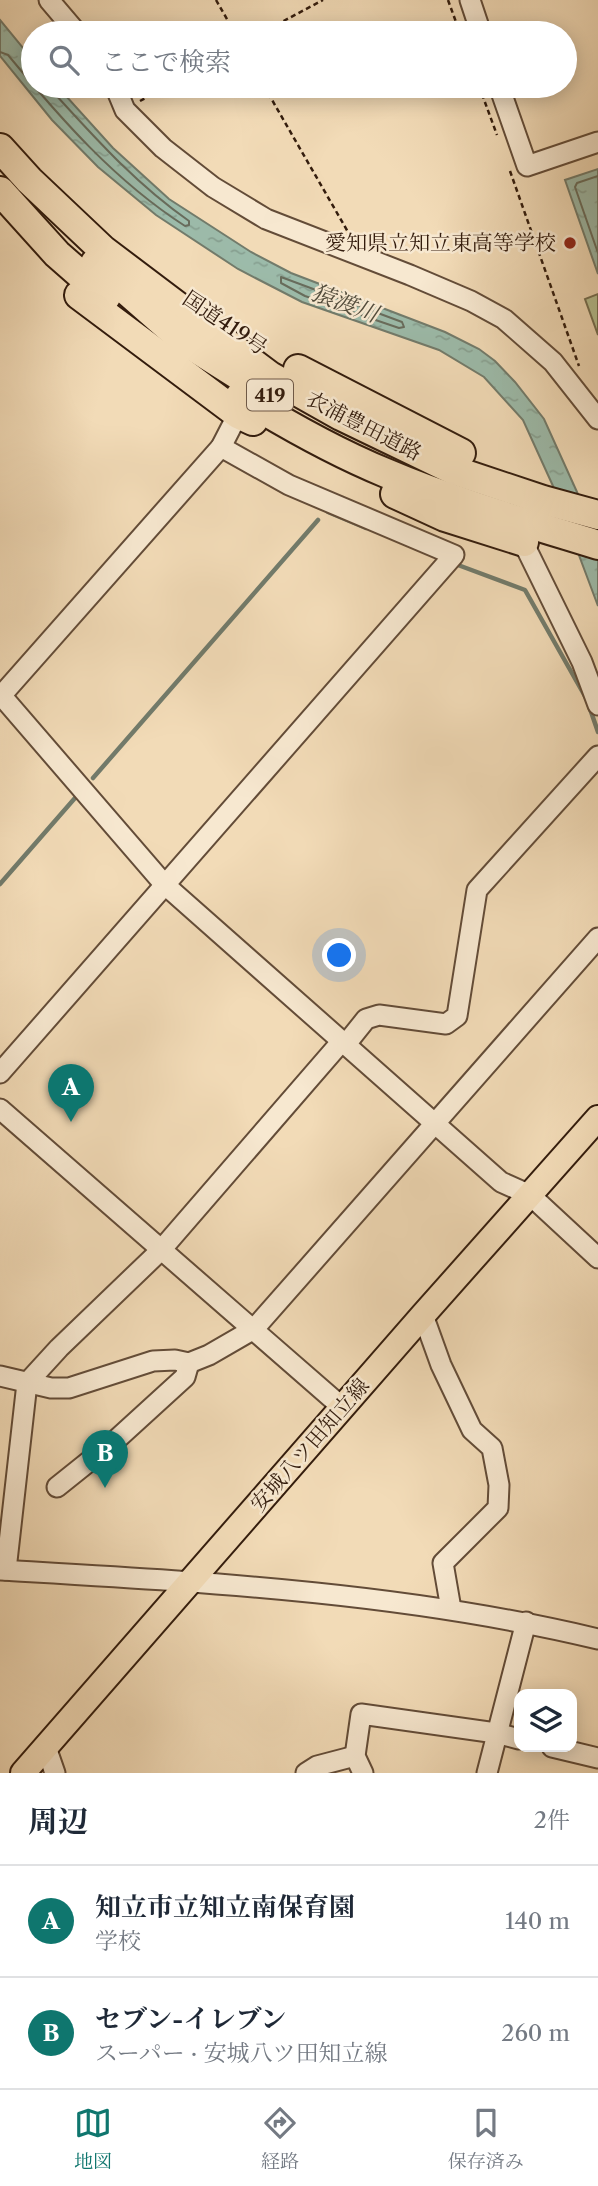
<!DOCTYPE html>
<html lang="ja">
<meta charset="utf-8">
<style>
body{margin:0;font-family:"Libre Caslon Text","Noto Serif JP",serif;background:#f6f6f7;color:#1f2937}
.controls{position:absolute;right:21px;bottom:21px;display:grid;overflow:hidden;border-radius:14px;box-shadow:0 4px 18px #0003}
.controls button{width:63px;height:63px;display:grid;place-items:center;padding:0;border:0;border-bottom:2px solid #e0e1e3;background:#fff;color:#1f2937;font:35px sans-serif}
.you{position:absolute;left:340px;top:956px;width:24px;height:24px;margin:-18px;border:5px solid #fff;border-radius:50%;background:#1a73e8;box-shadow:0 0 0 10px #1a73e833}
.badge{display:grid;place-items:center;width:46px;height:46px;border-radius:50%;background:#0f766e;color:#fff;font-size:23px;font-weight:700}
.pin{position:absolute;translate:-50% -58px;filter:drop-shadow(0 2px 4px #0008)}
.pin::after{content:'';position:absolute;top:37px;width:24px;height:21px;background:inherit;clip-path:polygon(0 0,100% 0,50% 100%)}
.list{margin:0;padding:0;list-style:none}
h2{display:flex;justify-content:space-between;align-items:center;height:91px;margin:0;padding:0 28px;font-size:30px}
h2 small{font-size:23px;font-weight:400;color:#747a83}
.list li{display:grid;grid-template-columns:46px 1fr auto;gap:21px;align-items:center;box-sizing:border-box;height:112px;padding:0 28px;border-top:2px solid #e0e1e3}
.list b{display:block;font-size:26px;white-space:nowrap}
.list p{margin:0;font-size:23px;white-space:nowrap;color:#747a83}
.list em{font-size:23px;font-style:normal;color:#747a83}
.icon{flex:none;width:38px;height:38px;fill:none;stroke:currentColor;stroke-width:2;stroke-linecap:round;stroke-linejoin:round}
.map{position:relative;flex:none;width:598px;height:1773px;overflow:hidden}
.search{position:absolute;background:#fff;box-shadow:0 4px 18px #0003;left:21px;right:21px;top:21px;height:77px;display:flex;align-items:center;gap:18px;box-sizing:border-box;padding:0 24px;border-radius:38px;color:#747a83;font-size:26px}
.sheet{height:315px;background:#fff}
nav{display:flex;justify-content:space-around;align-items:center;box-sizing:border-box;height:98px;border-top:2px solid #e0e1e3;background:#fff;font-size:19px;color:#747a83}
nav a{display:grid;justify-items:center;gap:4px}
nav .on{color:#0f766e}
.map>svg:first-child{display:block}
.grass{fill:#b6c192;stroke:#746e50;stroke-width:2}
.water{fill:url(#water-ripples);stroke:#727b6b;stroke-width:2}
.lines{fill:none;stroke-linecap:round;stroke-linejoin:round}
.shore{stroke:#686c5c;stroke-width:2}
.stream{stroke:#727b6b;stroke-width:4.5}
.minor-casing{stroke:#634c38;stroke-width:23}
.major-casing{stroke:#331c0d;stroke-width:28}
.highway-casing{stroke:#331c0d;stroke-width:32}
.path{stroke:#331c0d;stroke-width:2.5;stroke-dasharray:5 3.5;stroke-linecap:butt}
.minor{stroke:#f7e8d0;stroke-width:19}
.major{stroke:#f2dbb7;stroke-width:24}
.highway{stroke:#f2dbb7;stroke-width:28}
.poi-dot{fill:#8f2418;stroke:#f7e8d0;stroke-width:2.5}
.labels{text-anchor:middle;stroke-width:5;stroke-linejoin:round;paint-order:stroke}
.shield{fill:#f7e8d0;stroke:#6e5948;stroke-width:2}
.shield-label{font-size:19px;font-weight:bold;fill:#331c0d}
.poi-label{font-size:21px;fill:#331c0d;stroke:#f7e8d0;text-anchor:end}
.street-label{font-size:21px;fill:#331c0d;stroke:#f7e8d0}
.water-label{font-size:23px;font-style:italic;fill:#524c3c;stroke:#f7e8d0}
</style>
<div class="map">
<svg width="598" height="1773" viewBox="0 0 598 1773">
<defs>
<pattern id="water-ripples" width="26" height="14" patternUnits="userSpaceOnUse" patternTransform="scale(1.75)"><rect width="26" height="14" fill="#9cbbaa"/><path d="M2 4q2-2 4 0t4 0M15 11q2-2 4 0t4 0" fill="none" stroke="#87a091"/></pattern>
</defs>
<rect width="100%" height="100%" fill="#f2dbb7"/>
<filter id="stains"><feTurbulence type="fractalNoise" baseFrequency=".00286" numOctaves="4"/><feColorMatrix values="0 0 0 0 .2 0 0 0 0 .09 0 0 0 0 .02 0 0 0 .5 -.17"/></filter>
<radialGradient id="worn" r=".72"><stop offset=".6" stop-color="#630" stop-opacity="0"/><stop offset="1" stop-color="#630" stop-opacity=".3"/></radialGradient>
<path class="grass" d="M598,294V335L585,299Z"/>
<g class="water">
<path d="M0,20L33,60V86H57L113,148L169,199L251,252L291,273L445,332L479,349L495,361L515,382L544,419L577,492L598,543V606L553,486L523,420L484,377L439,350L302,302L238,269L156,215L98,167L52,120L0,56Z"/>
<path d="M598,169V274L565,180Z"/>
</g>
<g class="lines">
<g class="shore">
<path d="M0,52L8,55C61,119 115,181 185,226L189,225V221C137,185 96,139 54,93L52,86"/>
<path d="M598,176L577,183L575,187L598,253"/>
<path d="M281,277L402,322L404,327L399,328L305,296L281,283Z"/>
</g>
<g class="stream">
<path d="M328,512L366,528"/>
<path d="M458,565L525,590L586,698"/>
<path d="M589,706L598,732"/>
<path d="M93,778L318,520"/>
<path d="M0,884L75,798"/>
</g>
<defs>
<g id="minor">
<path d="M49,0L77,33"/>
<path d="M470,0L481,33"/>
<path d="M115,86L125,110L163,148L213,187L266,219L410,275L471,301L504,319L553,362L598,419"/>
<path d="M499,86L527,166L598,142"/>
<path d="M523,542L582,662L598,705"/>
<path d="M0,694L164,884L501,1182L530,1195L598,1258"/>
<path d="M0,697L221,447L238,414"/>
<path d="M346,1044L366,1019L379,1015L446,1024L457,1016L477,890L598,756"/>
<path d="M0,1073L454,555L289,485L221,447"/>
<path d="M0,1109L343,1408"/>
<path d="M423,1315L441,1365L472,1430L492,1448L499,1485L498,1508L443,1563L451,1609"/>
<path d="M0,1376L51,1388H69L153,1361L175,1360L189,1363L209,1355L254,1329L598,938"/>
<path d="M57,1487L117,1439L185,1377L189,1363"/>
<path d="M0,1570C201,1582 402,1592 598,1639"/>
<path d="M6,1570L27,1383L59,1348L161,1250L342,1041"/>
<path d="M46,1747L55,1773"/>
<path d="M552,1747L598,1758"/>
<path d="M306,1773L317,1766L355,1756"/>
<path d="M363,1773L355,1756L361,1714L496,1733L519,1739"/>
<path d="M487,1773L526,1622"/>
</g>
<path id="major" d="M23,1773L423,1315L598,1118"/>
<g id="highway">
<path d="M0,148L29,180L103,250L270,376L341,416L453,470L543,500L598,515"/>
<path d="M0,191L57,254L106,297"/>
<path d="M95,263L184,341L271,396"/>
<path d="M79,295L238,414L253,421"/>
<path d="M298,369L461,453"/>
<path d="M240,396C287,425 335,452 386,473C454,502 527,523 598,545"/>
<path d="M395,494L445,517L524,542"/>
</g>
</defs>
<use href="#minor" class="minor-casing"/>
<use href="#major" class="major-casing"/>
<use href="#highway" class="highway-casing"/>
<g class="path">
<path d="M216,0L235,33"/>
<path d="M448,0L460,33"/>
<path d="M261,33L323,0"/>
<path d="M264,86L348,232"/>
<path d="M479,86L497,135"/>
<path d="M140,101L167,86"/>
<path d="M510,171L579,366"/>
</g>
<use href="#minor" class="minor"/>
<use href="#major" class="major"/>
<use href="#highway" class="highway"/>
</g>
<circle class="poi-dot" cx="570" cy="243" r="7"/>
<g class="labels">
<rect class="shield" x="247" y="379.5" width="46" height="31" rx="5"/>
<g class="shield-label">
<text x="270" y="402">419</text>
</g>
<g class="poi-label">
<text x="556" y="250">愛知県立知立東高等学校</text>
</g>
<g class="street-label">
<text transform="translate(225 323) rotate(34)" y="7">国道419号</text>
<text transform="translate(364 426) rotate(27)" y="7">衣浦豊田道路</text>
<text transform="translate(310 1445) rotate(-49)" y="7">安城八ツ田知立線</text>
</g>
<g class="water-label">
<text transform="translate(345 303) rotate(20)" y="8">猿渡川</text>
</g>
</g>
<rect width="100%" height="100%" filter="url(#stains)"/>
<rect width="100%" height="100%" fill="url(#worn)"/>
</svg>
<div class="controls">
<button><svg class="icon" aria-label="layers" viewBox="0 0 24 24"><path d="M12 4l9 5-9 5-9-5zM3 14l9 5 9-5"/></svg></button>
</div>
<div class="you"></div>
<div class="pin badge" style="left:71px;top:1122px">A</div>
<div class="pin badge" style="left:105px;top:1488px">B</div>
<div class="search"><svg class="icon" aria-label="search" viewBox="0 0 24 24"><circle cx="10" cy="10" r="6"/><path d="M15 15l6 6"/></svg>ここで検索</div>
</div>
<section class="sheet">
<h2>周辺<small>2件</small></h2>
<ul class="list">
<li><span class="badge">A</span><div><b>知立市立知立南保育園</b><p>学校</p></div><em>140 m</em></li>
<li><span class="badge">B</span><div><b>セブン-イレブン</b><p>スーパー · 安城八ツ田知立線</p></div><em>260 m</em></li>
</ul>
</section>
<nav>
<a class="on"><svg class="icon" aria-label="map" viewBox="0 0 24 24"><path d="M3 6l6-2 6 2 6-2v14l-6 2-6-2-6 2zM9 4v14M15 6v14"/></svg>地図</a>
<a><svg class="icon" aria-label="directions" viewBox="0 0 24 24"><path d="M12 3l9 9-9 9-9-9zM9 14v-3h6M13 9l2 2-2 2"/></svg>経路</a>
<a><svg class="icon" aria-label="saved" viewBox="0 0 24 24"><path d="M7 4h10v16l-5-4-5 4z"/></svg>保存済み</a>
</nav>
